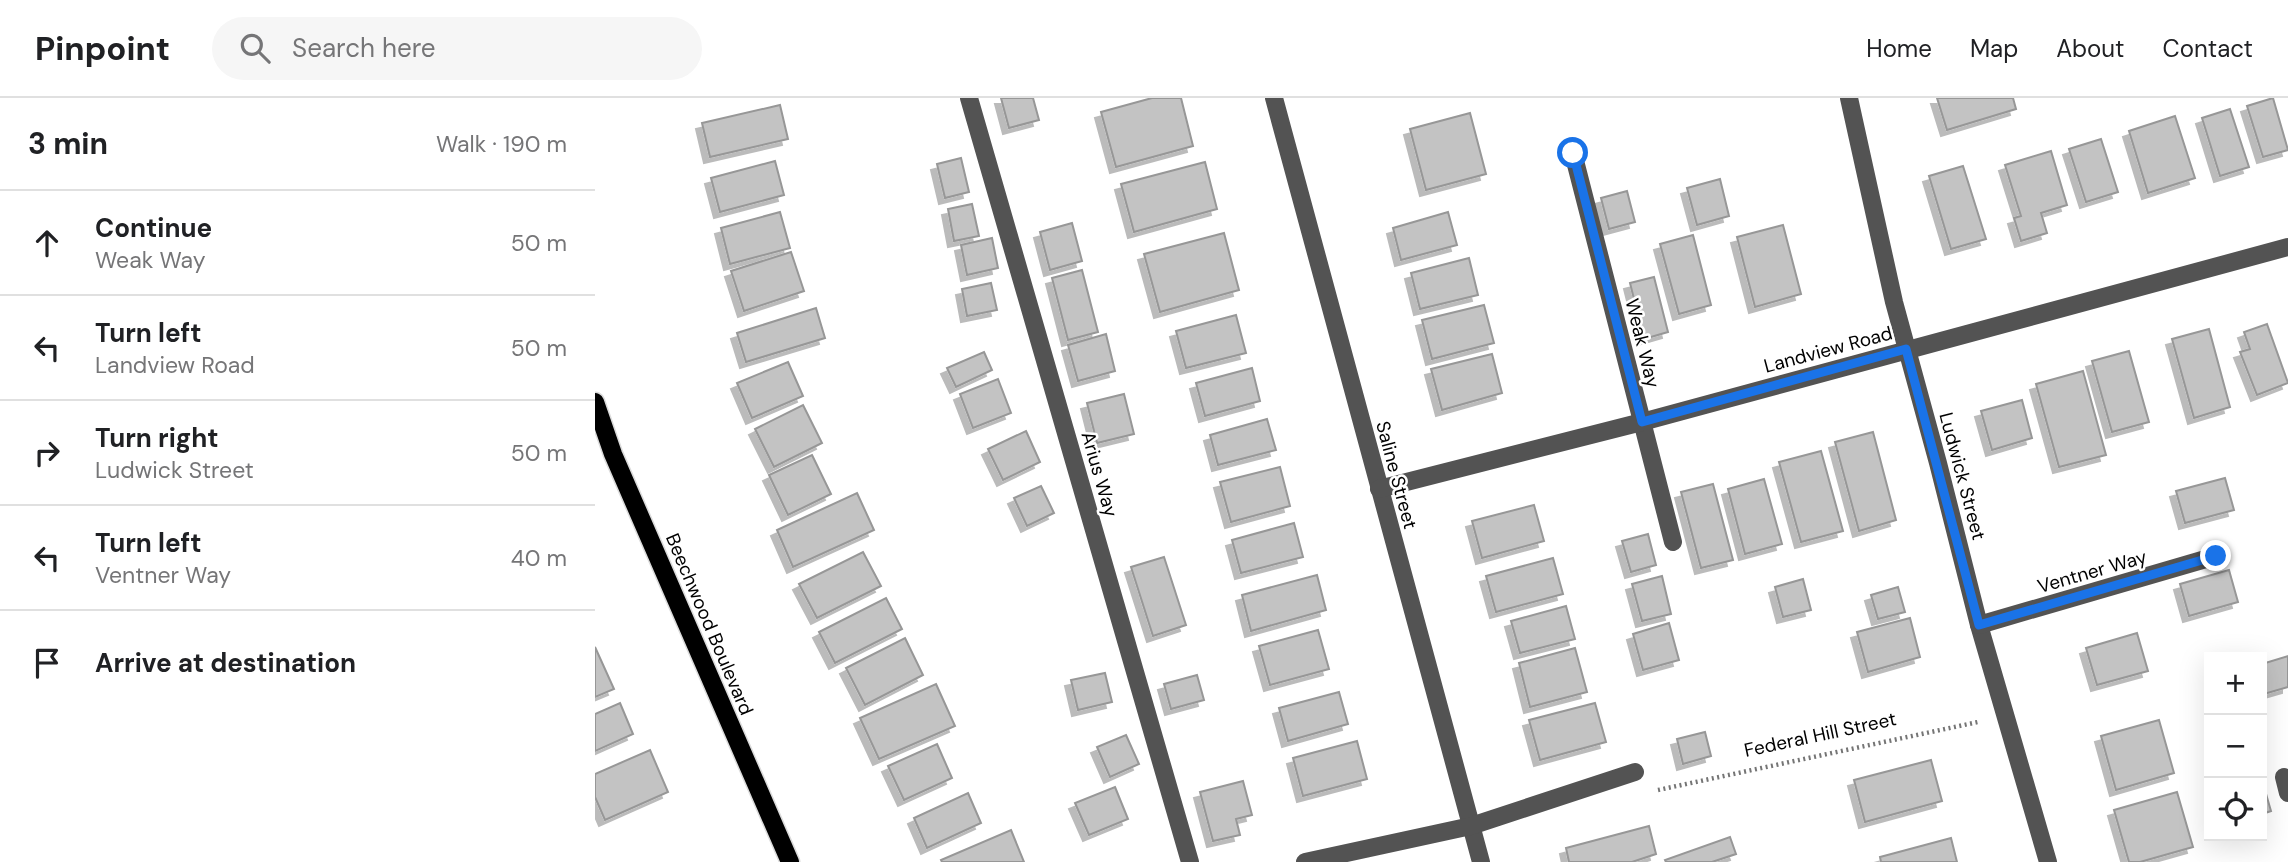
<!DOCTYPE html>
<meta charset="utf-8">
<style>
body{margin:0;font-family:"DM Sans",sans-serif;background:#f6f6f6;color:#202124}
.controls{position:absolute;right:21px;bottom:21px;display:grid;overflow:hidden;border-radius:0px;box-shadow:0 7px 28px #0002}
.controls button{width:63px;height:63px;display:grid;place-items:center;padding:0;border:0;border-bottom:2px solid #e0e0e0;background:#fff;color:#202124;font:35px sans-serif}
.stop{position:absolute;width:21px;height:21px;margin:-16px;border:5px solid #1a73e8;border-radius:50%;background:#fff}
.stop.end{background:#1a73e8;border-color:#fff;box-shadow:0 2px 7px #0008}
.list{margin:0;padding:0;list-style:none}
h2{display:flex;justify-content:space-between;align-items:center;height:91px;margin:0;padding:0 28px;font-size:30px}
h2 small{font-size:23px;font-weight:400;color:#757577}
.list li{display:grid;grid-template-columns:46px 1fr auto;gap:21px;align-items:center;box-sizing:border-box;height:105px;padding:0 28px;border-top:2px solid #e0e0e0}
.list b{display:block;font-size:26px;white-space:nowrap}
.list p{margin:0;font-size:23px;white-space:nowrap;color:#757577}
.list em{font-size:23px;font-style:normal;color:#757577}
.icon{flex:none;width:38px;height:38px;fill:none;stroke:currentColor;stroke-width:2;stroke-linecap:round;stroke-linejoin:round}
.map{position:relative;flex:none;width:1693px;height:764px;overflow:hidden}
header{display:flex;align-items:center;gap:42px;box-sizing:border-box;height:98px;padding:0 35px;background:#fff;border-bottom:2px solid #e0e0e0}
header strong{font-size:33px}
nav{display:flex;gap:38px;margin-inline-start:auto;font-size:24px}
.search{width:490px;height:63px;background:#f6f6f6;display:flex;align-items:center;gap:18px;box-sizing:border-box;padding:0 24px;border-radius:38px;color:#757577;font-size:26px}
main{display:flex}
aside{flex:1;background:#fff}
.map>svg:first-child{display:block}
.building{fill:#c3c3c3;stroke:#979797;stroke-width:2;filter:url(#shadow)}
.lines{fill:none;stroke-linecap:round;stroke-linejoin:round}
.major-casing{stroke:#dbdbdb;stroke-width:21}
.path{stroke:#757575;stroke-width:4.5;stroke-dasharray:2 3.5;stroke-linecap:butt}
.minor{stroke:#535353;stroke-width:18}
.major{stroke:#000;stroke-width:18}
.route{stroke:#1a73e8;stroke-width:9}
.labels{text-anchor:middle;stroke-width:5;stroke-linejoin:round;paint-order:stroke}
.street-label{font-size:19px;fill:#000;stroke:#fff}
</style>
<header>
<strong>Pinpoint</strong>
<div class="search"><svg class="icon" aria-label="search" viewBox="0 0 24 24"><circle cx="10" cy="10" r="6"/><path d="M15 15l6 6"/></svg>Search here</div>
<nav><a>Home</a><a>Map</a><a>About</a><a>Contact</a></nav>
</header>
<main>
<aside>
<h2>3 min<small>Walk · 190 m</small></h2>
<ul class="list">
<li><svg class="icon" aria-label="ahead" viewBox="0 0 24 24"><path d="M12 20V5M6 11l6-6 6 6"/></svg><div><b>Continue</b><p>Weak Way</p></div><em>50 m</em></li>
<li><svg class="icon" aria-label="left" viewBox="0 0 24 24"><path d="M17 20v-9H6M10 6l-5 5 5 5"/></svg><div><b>Turn left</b><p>Landview Road</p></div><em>50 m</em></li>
<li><svg class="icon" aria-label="right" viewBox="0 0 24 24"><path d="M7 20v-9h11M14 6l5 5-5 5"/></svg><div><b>Turn right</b><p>Ludwick Street</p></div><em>50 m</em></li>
<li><svg class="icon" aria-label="left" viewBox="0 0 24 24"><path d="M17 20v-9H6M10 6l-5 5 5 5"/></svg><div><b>Turn left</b><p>Ventner Way</p></div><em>40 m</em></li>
<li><svg class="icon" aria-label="arrive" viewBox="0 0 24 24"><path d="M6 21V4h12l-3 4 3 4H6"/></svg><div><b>Arrive at destination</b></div></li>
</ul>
</aside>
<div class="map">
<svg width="1693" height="764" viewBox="0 0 1693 764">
<defs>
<filter id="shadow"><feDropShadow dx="-6" dy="6" stdDeviation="0" flood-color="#0004"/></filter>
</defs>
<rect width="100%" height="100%" fill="#fff"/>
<g class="building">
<path d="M406,0H438L444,22L414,30Z"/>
<path d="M557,0H586L598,48L521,69L506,14Z"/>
<path d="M1342,0H1418L1421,11L1352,32Z"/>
<path d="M1678,0L1693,52L1668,59L1652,8Z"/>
<path d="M185,7L193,41L115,59L107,25Z"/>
<path d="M1635,11L1654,69L1625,78L1607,20Z"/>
<path d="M875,15L891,76L831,92L815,31Z"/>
<path d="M1580,18L1600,80L1553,95L1534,33Z"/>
<path d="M1506,41L1523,94L1491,104L1474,51Z"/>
<path d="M1456,53L1472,107L1446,115L1452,135L1426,143L1419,120L1426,118L1410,67Z"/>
<path d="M366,60L374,94L350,100L342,66Z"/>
<path d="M180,63L189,97L125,114L116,80Z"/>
<path d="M610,64L622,111L539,134L526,86Z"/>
<path d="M1368,68L1391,141L1356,151L1334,78Z"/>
<path d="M1125,81L1134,118L1102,127L1092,90Z"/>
<path d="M1032,93L1040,124L1014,131L1006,100Z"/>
<path d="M377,106L384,138L359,143L353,111Z"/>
<path d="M185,114L195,150L135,166L126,130Z"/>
<path d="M853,114L862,147L806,162L798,130Z"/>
<path d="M477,125L487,163L455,172L445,134Z"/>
<path d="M1188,127L1206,196L1160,209L1142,139Z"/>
<path d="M629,135L644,192L565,214L549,156Z"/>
<path d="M1098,137L1116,207L1084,216L1065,146Z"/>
<path d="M397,140L403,170L372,177L366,147Z"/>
<path d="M196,154L209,193L149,213L136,173Z"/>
<path d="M874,160L883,197L825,211L816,175Z"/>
<path d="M487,172L503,234L473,242L457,180Z"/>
<path d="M1059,179L1073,234L1049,241L1035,185Z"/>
<path d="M396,185L402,212L372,218L367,191Z"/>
<path d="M889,207L899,245L837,261L827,222Z"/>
<path d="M221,210L230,240L151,264L142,235Z"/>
<path d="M641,217L651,255L591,270L581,233Z"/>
<path d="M1672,226L1693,285L1662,297L1645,254L1655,251L1649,234Z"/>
<path d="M1614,231L1635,309L1599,320L1577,241Z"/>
<path d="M511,236L520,273L483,283L473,247Z"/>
<path d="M1534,253L1554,324L1517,334L1497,263Z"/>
<path d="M389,254L397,272L361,289L352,270Z"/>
<path d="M897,256L907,295L847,312L836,271Z"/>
<path d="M193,264L208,298L157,320L142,285Z"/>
<path d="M657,270L665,303L610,318L601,285Z"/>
<path d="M1488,273L1511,357L1464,369L1441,286Z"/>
<path d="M403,281L416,315L378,330L365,296Z"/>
<path d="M529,296L539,336L502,345L492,305Z"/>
<path d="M1427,302L1437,340L1397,352L1386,313Z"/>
<path d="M208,307L227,345L179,369L160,331Z"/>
<path d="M672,321L681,352L623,367L615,337Z"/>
<path d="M431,333L445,364L408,382L393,351Z"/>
<path d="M1278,334L1301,422L1264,433L1240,344Z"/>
<path d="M1226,353L1248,433L1206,444L1184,364Z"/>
<path d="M217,357L236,396L193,417L174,377Z"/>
<path d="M685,369L695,408L636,424L625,384Z"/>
<path d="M1630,380L1639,412L1590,425L1581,393Z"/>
<path d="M1169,381L1187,446L1150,456L1133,391Z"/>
<path d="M1118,386L1138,462L1106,470L1086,394Z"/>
<path d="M446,388L459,415L432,428L419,400Z"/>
<path d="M262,395L279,432L198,469L182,432Z"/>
<path d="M939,407L949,443L887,460L877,423Z"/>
<path d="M699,425L708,459L646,475L637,442Z"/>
<path d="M1053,436L1061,467L1036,474L1027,443Z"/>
<path d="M268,454L286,488L222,520L204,486Z"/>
<path d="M569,459L591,527L558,538L536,469Z"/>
<path d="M958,460L968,496L901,514L891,478Z"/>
<path d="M1634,472L1643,504L1594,518L1585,486Z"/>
<path d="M722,477L731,512L656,533L647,497Z"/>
<path d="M1067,478L1076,516L1047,523L1037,486Z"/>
<path d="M1208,481L1216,512L1188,519L1180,489Z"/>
<path d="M1303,489L1310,514L1283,521L1276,497Z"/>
<path d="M291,500L307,531L240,565L224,534Z"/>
<path d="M971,508L980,541L925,555L916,523Z"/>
<path d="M1315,520L1325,559L1273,574L1262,534Z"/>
<path d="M1074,525L1084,562L1048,572L1038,536Z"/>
<path d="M723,532L734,571L675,587L664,548Z"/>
<path d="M1542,535L1553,573L1502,587L1491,550Z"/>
<path d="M310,540L328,577L270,607L251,570Z"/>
<path d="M0,549L19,591L0,599Z"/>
<path d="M980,550L992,594L935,609L924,565Z"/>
<path d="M1693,558V589L1669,596L1667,566Z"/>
<path d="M510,575L517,604L483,612L476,582Z"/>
<path d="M602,577L609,602L576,611L569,586Z"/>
<path d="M341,586L360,628L284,661L265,620Z"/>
<path d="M744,594L753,626L693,643L684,610Z"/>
<path d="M25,605L38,636L0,653V616Z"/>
<path d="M1000,605L1011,644L945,662L934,622Z"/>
<path d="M1564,622L1579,675L1521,692L1506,638Z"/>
<path d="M1110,634L1116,658L1088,666L1082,641Z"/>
<path d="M531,637L544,666L515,679L502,649Z"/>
<path d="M762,643L772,681L708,698L698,660Z"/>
<path d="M342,646L357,680L309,702L293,668Z"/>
<path d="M55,652L73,694L10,722L0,699V676Z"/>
<path d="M1336,662L1347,703L1270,724L1259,682Z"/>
<path d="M1667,682L1676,713L1667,716Z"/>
<path d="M648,683L657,717L641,721L645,737L618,743L605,694Z"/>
<path d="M520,689L533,721L494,737L480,705Z"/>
<path d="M1582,694L1598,749L1545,764H1534L1519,712Z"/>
<path d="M373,695L386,725L332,750L319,720Z"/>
<path d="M1054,728L1061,756L1037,764H974L971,750Z"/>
<path d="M416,732L429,764H347L346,762Z"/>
<path d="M1135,739L1141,756L1117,764H1071L1070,762Z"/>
<path d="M1356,740L1362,764H1286L1285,759Z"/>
</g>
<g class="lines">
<defs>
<path id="major" d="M0,304L18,356L195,764"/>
</defs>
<use href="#major" class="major-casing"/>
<path class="path" d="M1063,692L1383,624"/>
<g class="minor">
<path d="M374,0L595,764"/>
<path d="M679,0L886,764"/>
<path d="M1254,0L1299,204L1343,365L1384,527L1453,764"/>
<path d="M978,55L1078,444"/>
<path d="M784,391L1047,324L1693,149"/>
<path d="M1384,527L1621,458"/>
<path d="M1689,679L1693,695"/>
<path d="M710,764L876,728L1040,674"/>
</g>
<use href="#major" class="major"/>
</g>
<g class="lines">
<path class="route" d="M978,55L1047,324L1311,251L1384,527L1621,458"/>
</g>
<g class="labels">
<g class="street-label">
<text transform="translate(1048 245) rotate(76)" y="7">Weak Way</text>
<text transform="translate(1233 251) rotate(-15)" y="7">Landview Road</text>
<text transform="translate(505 376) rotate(74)" y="7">Arius Way</text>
<text transform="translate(802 377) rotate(75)" y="7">Saline Street</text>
<text transform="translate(1368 378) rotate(75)" y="7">Ludwick Street</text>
<text transform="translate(1497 473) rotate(-16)" y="7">Ventner Way</text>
<text transform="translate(115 526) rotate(67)" y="7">Beechwood Boulevard</text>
<text transform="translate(1225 636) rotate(-12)" y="7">Federal Hill Street</text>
</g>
</g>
</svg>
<div class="controls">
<button>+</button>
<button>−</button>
<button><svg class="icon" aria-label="locate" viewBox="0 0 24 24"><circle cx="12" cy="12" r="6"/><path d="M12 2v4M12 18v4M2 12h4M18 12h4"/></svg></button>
</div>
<div class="stop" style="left:978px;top:55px"></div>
<div class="stop end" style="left:1621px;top:458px"></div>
</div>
</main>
